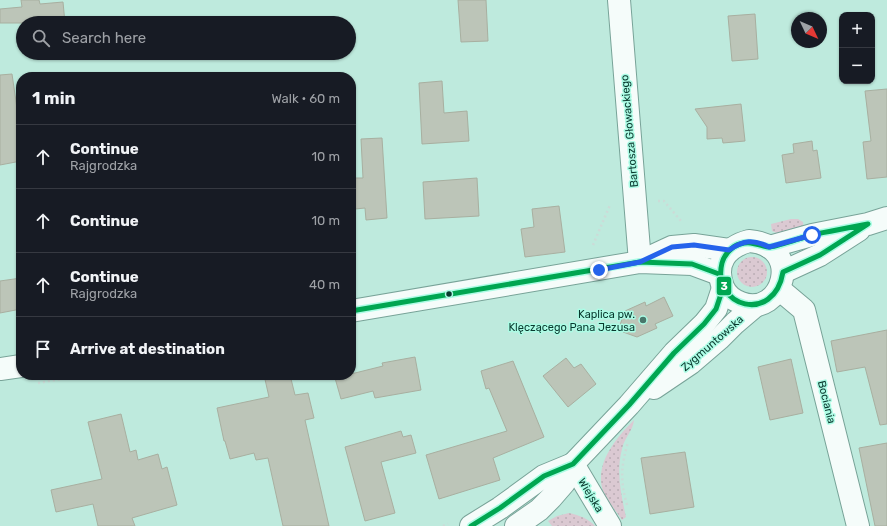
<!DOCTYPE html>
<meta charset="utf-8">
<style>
body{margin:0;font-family:Rubik,sans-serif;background:#20242c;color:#f1f3f6}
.controls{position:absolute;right:12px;top:12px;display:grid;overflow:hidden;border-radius:8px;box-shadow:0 1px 3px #0004}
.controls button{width:36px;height:36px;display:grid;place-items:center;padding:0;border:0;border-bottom:1px solid #363941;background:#171b24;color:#f1f3f6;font:20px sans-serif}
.compass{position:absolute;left:791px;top:12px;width:36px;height:36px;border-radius:50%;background:#171b24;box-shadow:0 1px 3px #0004;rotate:134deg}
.stop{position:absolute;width:12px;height:12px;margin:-9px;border:3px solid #2563eb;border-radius:50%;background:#fff}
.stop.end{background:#2563eb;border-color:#fff;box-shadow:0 1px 4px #0008}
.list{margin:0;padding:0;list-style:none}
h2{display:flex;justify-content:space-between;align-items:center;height:52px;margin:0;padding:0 16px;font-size:17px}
h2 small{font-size:13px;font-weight:400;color:#9ea1a6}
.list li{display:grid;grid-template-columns:26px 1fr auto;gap:12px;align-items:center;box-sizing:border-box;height:64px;padding:0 16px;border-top:1px solid #363941}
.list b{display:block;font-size:15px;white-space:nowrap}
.list p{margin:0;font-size:13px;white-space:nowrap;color:#9ea1a6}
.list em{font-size:13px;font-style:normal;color:#9ea1a6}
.icon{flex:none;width:22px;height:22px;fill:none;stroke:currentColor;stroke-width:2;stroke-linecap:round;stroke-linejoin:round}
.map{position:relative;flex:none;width:887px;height:526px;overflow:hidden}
.search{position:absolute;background:#171b24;box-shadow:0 1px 3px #0004;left:16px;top:16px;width:340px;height:44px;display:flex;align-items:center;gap:10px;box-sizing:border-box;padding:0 14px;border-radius:22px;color:#9ea1a6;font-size:15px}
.panel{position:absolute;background:#171b24;box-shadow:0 1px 3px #0004;left:16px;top:72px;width:340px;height:308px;border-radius:16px}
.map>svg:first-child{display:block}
.grass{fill:url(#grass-dots)}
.building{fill:#bcc5b8;stroke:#a8afa0}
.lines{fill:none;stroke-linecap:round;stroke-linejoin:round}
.minor-casing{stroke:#78a398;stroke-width:24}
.path{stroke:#ccdbd7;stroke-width:2.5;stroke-dasharray:2 3;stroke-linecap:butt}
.minor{stroke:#f5fcfa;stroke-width:22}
.bus-1-casing{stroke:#acfce5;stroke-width:8}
.bus-1{stroke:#00a651;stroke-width:5}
.route{stroke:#2563eb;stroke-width:5}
.bus-dot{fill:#09392e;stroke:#acfce5;stroke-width:1.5}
.poi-dot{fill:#48776b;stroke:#acfce5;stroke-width:1.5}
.labels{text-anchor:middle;stroke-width:3;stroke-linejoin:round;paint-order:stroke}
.street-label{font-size:11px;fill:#09392e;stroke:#acfce5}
.poi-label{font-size:11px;fill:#09392e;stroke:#acfce5;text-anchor:end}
.line-badge{stroke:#acfce5;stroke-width:1.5}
.badge-label{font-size:11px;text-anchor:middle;font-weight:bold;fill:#fff}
</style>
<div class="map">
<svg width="887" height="526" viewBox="0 0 887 526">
<defs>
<pattern id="grass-dots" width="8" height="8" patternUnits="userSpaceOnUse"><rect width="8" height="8" fill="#dbc9d2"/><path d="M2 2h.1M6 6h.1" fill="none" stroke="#bbadb5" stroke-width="1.8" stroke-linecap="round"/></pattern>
</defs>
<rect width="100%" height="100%" fill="#beeadd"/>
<g class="grass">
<path d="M791,219H798L803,222L804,229C794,232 782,237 772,231L771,224Z"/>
<circle cx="752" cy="272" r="15"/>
<path d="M634,420C633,431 624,438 622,449C616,471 621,495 626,517L622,520C616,511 607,501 603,491C594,464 616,438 634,420Z"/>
<path d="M569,513C578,515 588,518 595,526H552L548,521L557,516Z"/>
</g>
<g class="building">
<path d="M21,0H39L40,4L63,2L65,23H0V9L22,7Z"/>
<path d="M458,0H486L488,41L461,42Z"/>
<path d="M755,14L758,59L732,61L728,16Z"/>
<path d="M12,74L21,136V161L0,165V75Z"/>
<path d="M442,81L444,113L467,111L469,141L422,144L419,83Z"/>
<path d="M887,89V177L867,179L863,142L871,141L865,91Z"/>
<path d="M741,104L745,141L723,143L722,138L707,139V127L695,109Z"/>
<path d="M382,138L387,218L366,220L365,208L355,209L354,178H363L361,139Z"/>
<path d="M812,141L813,151L817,150L821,178L786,183L782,155L794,153L793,144Z"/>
<path d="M477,178L479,216L425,219L423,182Z"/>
<path d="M559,206L565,252L525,257L521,229L534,227L532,209Z"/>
<path d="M21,278V309L0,313V281Z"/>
<path d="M664,297L673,316L655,324L657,328L637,337L623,332L620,325L625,311L645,302L646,306Z"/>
<path d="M887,330V424L880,425L865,367L837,372L831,341Z"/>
<path d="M415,357L421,390L375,398L373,391L341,399L335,378L351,375V374L383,366L382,363Z"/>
<path d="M566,358L574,368L581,364L596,384L568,407L543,376Z"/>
<path d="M791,359L803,413L770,420L758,367Z"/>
<path d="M513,361L544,437L493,458L500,480L439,499L426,455L507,431L489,388L486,389L481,371Z"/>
<path d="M264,375H290L295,395L308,393L314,418L305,420L329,526H283L268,458L256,460L254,453L230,459L225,441H224L217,408L269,397Z"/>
<path d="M121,414L130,452L136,450L138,460L158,454L162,469L167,467L177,505L132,518L135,526H98L93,504L56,512L51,490L102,479L88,422Z"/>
<path d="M401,431L403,437L411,435L416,453L381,462L395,513L365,521L345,447Z"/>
<path d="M887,443V526H875L859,448Z"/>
<path d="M685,452L694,507L650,514L641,458Z"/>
</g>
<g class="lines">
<defs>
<g id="minor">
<path d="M619,0L640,262"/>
<path d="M749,241C805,245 783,319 741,303C733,300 726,294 723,287C714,264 726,247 749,241Z"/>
<path d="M769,247L812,235L868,224L887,218"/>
<path d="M644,260L672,247L694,245L729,250"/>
<path d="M783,272L820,255L859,230"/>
<path d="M779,289L804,310L858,526"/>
<path d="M351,311L640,262L692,264L719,274"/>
<path d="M0,369L21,366"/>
<path d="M654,388L691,363L719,339L735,323L755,306"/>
<path d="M573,464L610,526"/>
<path d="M471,526L500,508L544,476L573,464"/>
<path d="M516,526L539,510L551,498L564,483L573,464L629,405L674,353L704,324L716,309L723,288"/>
</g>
</defs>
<use href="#minor" class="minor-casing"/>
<g class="path">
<path d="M658,201H664L681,221"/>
<path d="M593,245L610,205H611"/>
<path d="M38,383L85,375"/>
<path d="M627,505C620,481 621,466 628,442"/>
<path d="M443,526L448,524"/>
</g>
<use href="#minor" class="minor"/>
<defs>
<g id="bus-1">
<path d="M868,224L820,255L783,272C774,325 711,307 722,263C724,255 732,246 740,244C753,240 760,247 770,247C780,246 800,238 811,235C830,231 849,228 868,224Z"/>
<path d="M351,311L640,262L692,264L719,274"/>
<path d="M471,526L500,508L544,476L573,464L629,405L674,353L704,324L716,309L723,288"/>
</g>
</defs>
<use href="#bus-1" class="bus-1-casing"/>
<use href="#bus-1" class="bus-1"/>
</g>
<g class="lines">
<path class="route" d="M599,270L640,262L672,247L694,245L729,250C744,240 753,239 769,247L812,235"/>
</g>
<circle class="bus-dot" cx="449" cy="294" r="3.5"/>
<circle class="poi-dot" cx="643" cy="320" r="4"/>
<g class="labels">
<g class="street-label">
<text transform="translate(629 131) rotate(-95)" y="4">Bartosza Głowackiego</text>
<text transform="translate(712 343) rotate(-41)" y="4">Zygmuntowska</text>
<text transform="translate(827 402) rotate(76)" y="4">Bociania</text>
<text transform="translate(591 495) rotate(59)" y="4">Wiejska</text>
</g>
<g class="poi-label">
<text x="635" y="318">Kaplica pw.<tspan x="635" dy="13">Klęczącego Pana Jezusa</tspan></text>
</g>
</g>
<rect class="line-badge" x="716" y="276" width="16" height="20" rx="4" fill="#00a651"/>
<g class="badge-label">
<text x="724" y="290">3</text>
</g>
</svg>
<div class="controls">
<button>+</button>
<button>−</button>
</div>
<svg class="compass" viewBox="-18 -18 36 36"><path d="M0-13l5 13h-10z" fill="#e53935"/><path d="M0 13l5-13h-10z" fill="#9ea1a6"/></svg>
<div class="stop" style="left:812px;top:235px"></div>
<div class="stop end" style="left:599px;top:270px"></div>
<div class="search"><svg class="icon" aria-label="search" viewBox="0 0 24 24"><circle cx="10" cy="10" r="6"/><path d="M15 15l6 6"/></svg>Search here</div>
<section class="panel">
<h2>1 min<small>Walk · 60 m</small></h2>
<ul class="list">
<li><svg class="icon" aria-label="ahead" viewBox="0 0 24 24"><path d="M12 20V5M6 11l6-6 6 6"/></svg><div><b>Continue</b><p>Rajgrodzka</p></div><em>10 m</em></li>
<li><svg class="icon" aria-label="ahead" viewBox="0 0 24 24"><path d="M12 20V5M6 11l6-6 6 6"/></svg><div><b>Continue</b></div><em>10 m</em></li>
<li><svg class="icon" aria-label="ahead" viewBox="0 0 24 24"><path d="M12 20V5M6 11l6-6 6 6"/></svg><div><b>Continue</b><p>Rajgrodzka</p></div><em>40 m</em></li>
<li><svg class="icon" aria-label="arrive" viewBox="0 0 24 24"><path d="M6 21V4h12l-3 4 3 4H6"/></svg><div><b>Arrive at destination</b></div></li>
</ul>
</section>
</div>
